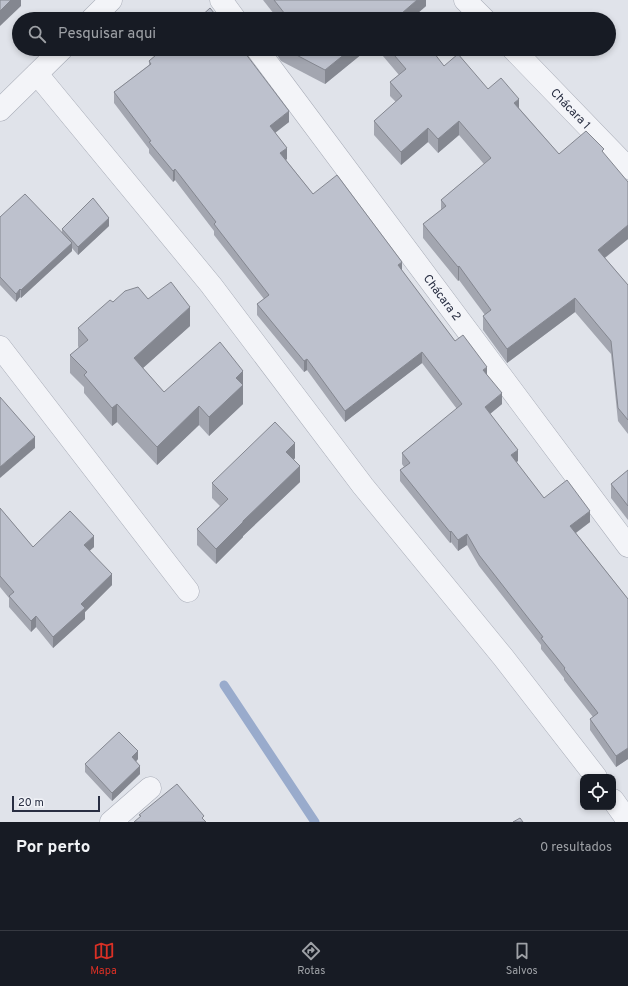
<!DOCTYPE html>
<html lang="pt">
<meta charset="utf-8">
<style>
body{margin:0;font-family:Overpass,sans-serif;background:#242831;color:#f1f3f6}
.controls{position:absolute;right:12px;bottom:12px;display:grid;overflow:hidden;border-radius:8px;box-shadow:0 2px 6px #0003}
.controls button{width:36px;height:36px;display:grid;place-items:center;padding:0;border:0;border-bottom:1px solid #363941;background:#171b24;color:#f1f3f6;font:20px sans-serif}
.scale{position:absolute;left:12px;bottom:10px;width:88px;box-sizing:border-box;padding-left:4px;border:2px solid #282e42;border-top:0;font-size:11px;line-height:14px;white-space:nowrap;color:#282e42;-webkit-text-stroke:3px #f0f2f7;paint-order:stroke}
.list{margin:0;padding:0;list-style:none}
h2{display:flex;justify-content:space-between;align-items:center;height:52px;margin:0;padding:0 16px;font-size:17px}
h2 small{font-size:13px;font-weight:400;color:#9ea1a6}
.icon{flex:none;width:22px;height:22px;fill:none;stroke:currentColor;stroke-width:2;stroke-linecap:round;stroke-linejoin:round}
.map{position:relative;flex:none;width:628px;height:822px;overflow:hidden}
.search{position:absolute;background:#171b24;box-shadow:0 2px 6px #0003;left:12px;right:12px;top:12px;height:44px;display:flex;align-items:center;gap:10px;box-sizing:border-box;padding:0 14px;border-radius:22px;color:#9ea1a6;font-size:15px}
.sheet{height:108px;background:#171b24}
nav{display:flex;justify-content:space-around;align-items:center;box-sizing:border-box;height:56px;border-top:1px solid #363941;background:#171b24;font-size:11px;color:#9ea1a6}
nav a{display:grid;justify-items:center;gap:2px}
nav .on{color:#d93025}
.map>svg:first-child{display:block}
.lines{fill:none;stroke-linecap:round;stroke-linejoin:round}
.stream{stroke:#99abcc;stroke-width:9}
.minor-casing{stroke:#a9adb8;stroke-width:23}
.minor{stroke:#f3f4f8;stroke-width:22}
.wall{fill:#a3a6b0}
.shaded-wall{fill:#848790}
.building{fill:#bdc1cd;stroke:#848790}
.labels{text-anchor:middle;stroke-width:3.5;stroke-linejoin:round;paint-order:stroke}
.street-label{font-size:12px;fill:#282e42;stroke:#f0f2f7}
</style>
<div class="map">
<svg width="628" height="822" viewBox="0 0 628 822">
<rect width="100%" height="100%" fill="#e0e3ea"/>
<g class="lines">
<path class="stream" d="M224,685L315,822"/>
<defs>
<g id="minor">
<path d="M221,0L235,19"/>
<path d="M465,0L484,19"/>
<path d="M92,19L111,0"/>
<path id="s1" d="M257,49L628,546"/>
<path id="s2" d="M513,49L628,168"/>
<path d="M37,74L211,285L363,486L503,657L596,777"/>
<path d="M0,110L62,49"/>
<path d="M0,347L188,591"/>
<path d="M613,800L628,821"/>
<path d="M111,822L150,788"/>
</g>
</defs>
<use href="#minor" class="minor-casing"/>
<use href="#minor" class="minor"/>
</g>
<g class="wall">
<path d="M263,0H426V6L411,19H278Z"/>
<path d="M273,49H368L325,84L281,61Z"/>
<path d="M377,49H431L444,66L488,89L519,108L559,154H604L628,239L605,258L628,285V434L618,421L611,354L575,312L507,363L483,330V316L485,315L459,280L458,281L423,238V224L441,210V200L484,164L459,135L438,153L428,142L401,165L374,135V121L396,102L390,96V82L399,75Z"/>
<path d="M149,61L289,122L275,132L287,159L286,160L313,194L402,271L455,341L487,375L502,404L490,414L518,461L516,462L544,498L590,522L576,533L628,599V759L616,767L590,730V719L593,717L564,680V678L541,649V645L479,566L467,545L458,551L451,542L450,543L400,481V470L404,467L402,464V453L457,409L422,363L345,422L307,370L304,372L257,315V304L264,299L214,235V231L175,180L173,182L149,153V149L114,103V92L149,65Z"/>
<path d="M0,217L62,232V229L109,226L78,255L72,248V251L21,298L20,297L16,302L0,285Z"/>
<path d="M148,299L190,326L143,368L164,392L243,385V404L209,436L199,425L157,465L117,422L112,426L84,393V387L70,373V355L79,348L78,346V328L113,302Z"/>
<path d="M295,458L294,460L300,482L243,536V537L216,564L197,545V529L220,506L212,498V483Z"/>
<path d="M628,470V520L611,498V484Z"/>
<path d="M0,508L33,547H94L89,551L112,585L85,612V619L53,648L36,627L31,632L9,607V598L0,587Z"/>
<path d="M138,759L136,762L140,774L112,801L85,772V764Z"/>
</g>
<g class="shaded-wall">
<path d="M11,0H21V6L0,26V11Z"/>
<path d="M417,0H426V6L411,19H402V13Z"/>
<path d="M351,49H368L325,84V70Z"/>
<path d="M519,99V112L514,103Z"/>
<path d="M289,111V122L270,137V126Z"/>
<path d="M459,121V135L438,153V139Z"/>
<path d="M428,128V142L401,165V152Z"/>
<path d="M287,148V159L280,164V153Z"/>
<path d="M175,169V180L173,182V171Z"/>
<path d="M109,218V226L78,255V247Z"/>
<path d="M628,225V239L598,263V250Z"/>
<path d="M72,243V251L21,298V290Z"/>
<path d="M402,262V273L398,265Z"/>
<path d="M459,266V280L458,281V267Z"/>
<path d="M20,289V297L16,302V294Z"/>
<path d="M575,298V312L507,363V349Z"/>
<path d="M190,307V326L134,376V358Z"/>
<path d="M422,352V363L345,422V411Z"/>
<path d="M307,359V370L304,372V361Z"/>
<path d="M487,367V378L483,370Z"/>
<path d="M243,371V404L209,436V417L236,378Z"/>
<path d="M502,393V404L485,418V407Z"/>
<path d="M117,404V422L112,426V408Z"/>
<path d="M199,406V425L157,465V447Z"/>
<path d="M35,437V448L0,478V467Z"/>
<path d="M295,443V458L286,468V452Z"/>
<path d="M518,450V461L511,466V455Z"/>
<path d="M300,466V482L243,536V537L216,564V549L243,521Z"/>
<path d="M590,511V522L570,537V526Z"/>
<path d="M451,531V542L450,543V532Z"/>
<path d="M467,534V545L458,551V540Z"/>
<path d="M94,536V547L84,556V545Z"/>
<path d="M112,574V585L85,612V619L53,648V637L81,604Z"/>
<path d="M36,616V627L31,632V621Z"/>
<path d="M628,748V759L616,767V756Z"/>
<path d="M138,751V759L132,765V757Z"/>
<path d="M140,766V774L112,801V793Z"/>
</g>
<g class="building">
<path d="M0,0H11L0,11Z"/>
<path d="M274,0H417L402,13L406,19H279L285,14Z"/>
<path d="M210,8L219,19H198Z"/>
<path d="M163,49H242L289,111L270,126L287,148L280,153L313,194L337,175L402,262L398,265L455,341L463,335L487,367L483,370L502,393L485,407L518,450L511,455L544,498L567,480L590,511L570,526L628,599V748L616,756L590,719L598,713L564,669L565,668L541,638L543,637L479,555L467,534L458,540L451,531L450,532L400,470L410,463L402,453L462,404L422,352L345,411L307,359L304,361L257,304L269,295L214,224L216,222L175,169L173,171L149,142L151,141L114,92L151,64L149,61Z"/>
<path d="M285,49H351L325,70Z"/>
<path d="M389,49H431L444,66L458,54L488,89L501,78L519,99L514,103L559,154L586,131L604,149L602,151L628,182V225L598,250L628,285V420L618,408L611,341L575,298L507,349L483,316L491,310L459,266L458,267L423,224L446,206L441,200L491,158L459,121L438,139L428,128L401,152L374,121L402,96L390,82L406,69Z"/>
<path d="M25,194L72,243L21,290L20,289L16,294L0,277V217Z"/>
<path d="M93,198L109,218L78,247L62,229Z"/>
<path d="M171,282L190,307L134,358L164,392L220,342L243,371L236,378L243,385L209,417L199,406L157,447L117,404L112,408L84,375L87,372L70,355L88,340L78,328L110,300L113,302L125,291L138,287L148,299Z"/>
<path d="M0,397L35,437L0,467Z"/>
<path d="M275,422L295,443L286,452L300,466L243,521V522L216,549L197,529L228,499L212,483Z"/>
<path d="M628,470V506L611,484Z"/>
<path d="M0,508L33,547L70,511L94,536L84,545L112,574L81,604L85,608L53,637L36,616L31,621L9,596L14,592L0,576Z"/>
<path d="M119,732L138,751L132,757L140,766L112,793L85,764Z"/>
<path d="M177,784L204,816L202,818L206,822H134L141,816L139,815Z"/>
<path d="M520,818L523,822H513Z"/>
</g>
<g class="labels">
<g class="street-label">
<text dy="4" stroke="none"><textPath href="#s2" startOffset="83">Chácara 1</textPath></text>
<text dy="4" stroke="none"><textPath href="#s1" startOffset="310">Chácara 2</textPath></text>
</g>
</g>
</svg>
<div class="controls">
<button><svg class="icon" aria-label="locate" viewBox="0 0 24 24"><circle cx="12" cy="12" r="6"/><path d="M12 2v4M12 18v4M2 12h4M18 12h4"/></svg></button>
</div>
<div class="scale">20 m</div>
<div class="search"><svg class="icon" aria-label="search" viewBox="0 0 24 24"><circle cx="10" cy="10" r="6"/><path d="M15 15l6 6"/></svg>Pesquisar aqui</div>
</div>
<section class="sheet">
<h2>Por perto<small>0 resultados</small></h2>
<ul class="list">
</ul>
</section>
<nav>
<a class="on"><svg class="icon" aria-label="map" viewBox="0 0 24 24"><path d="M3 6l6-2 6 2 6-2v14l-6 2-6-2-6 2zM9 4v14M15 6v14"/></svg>Mapa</a>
<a><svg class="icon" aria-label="directions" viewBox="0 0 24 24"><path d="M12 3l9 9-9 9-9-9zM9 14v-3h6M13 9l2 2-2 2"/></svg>Rotas</a>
<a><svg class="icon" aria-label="saved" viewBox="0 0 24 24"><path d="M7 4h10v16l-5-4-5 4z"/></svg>Salvos</a>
</nav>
